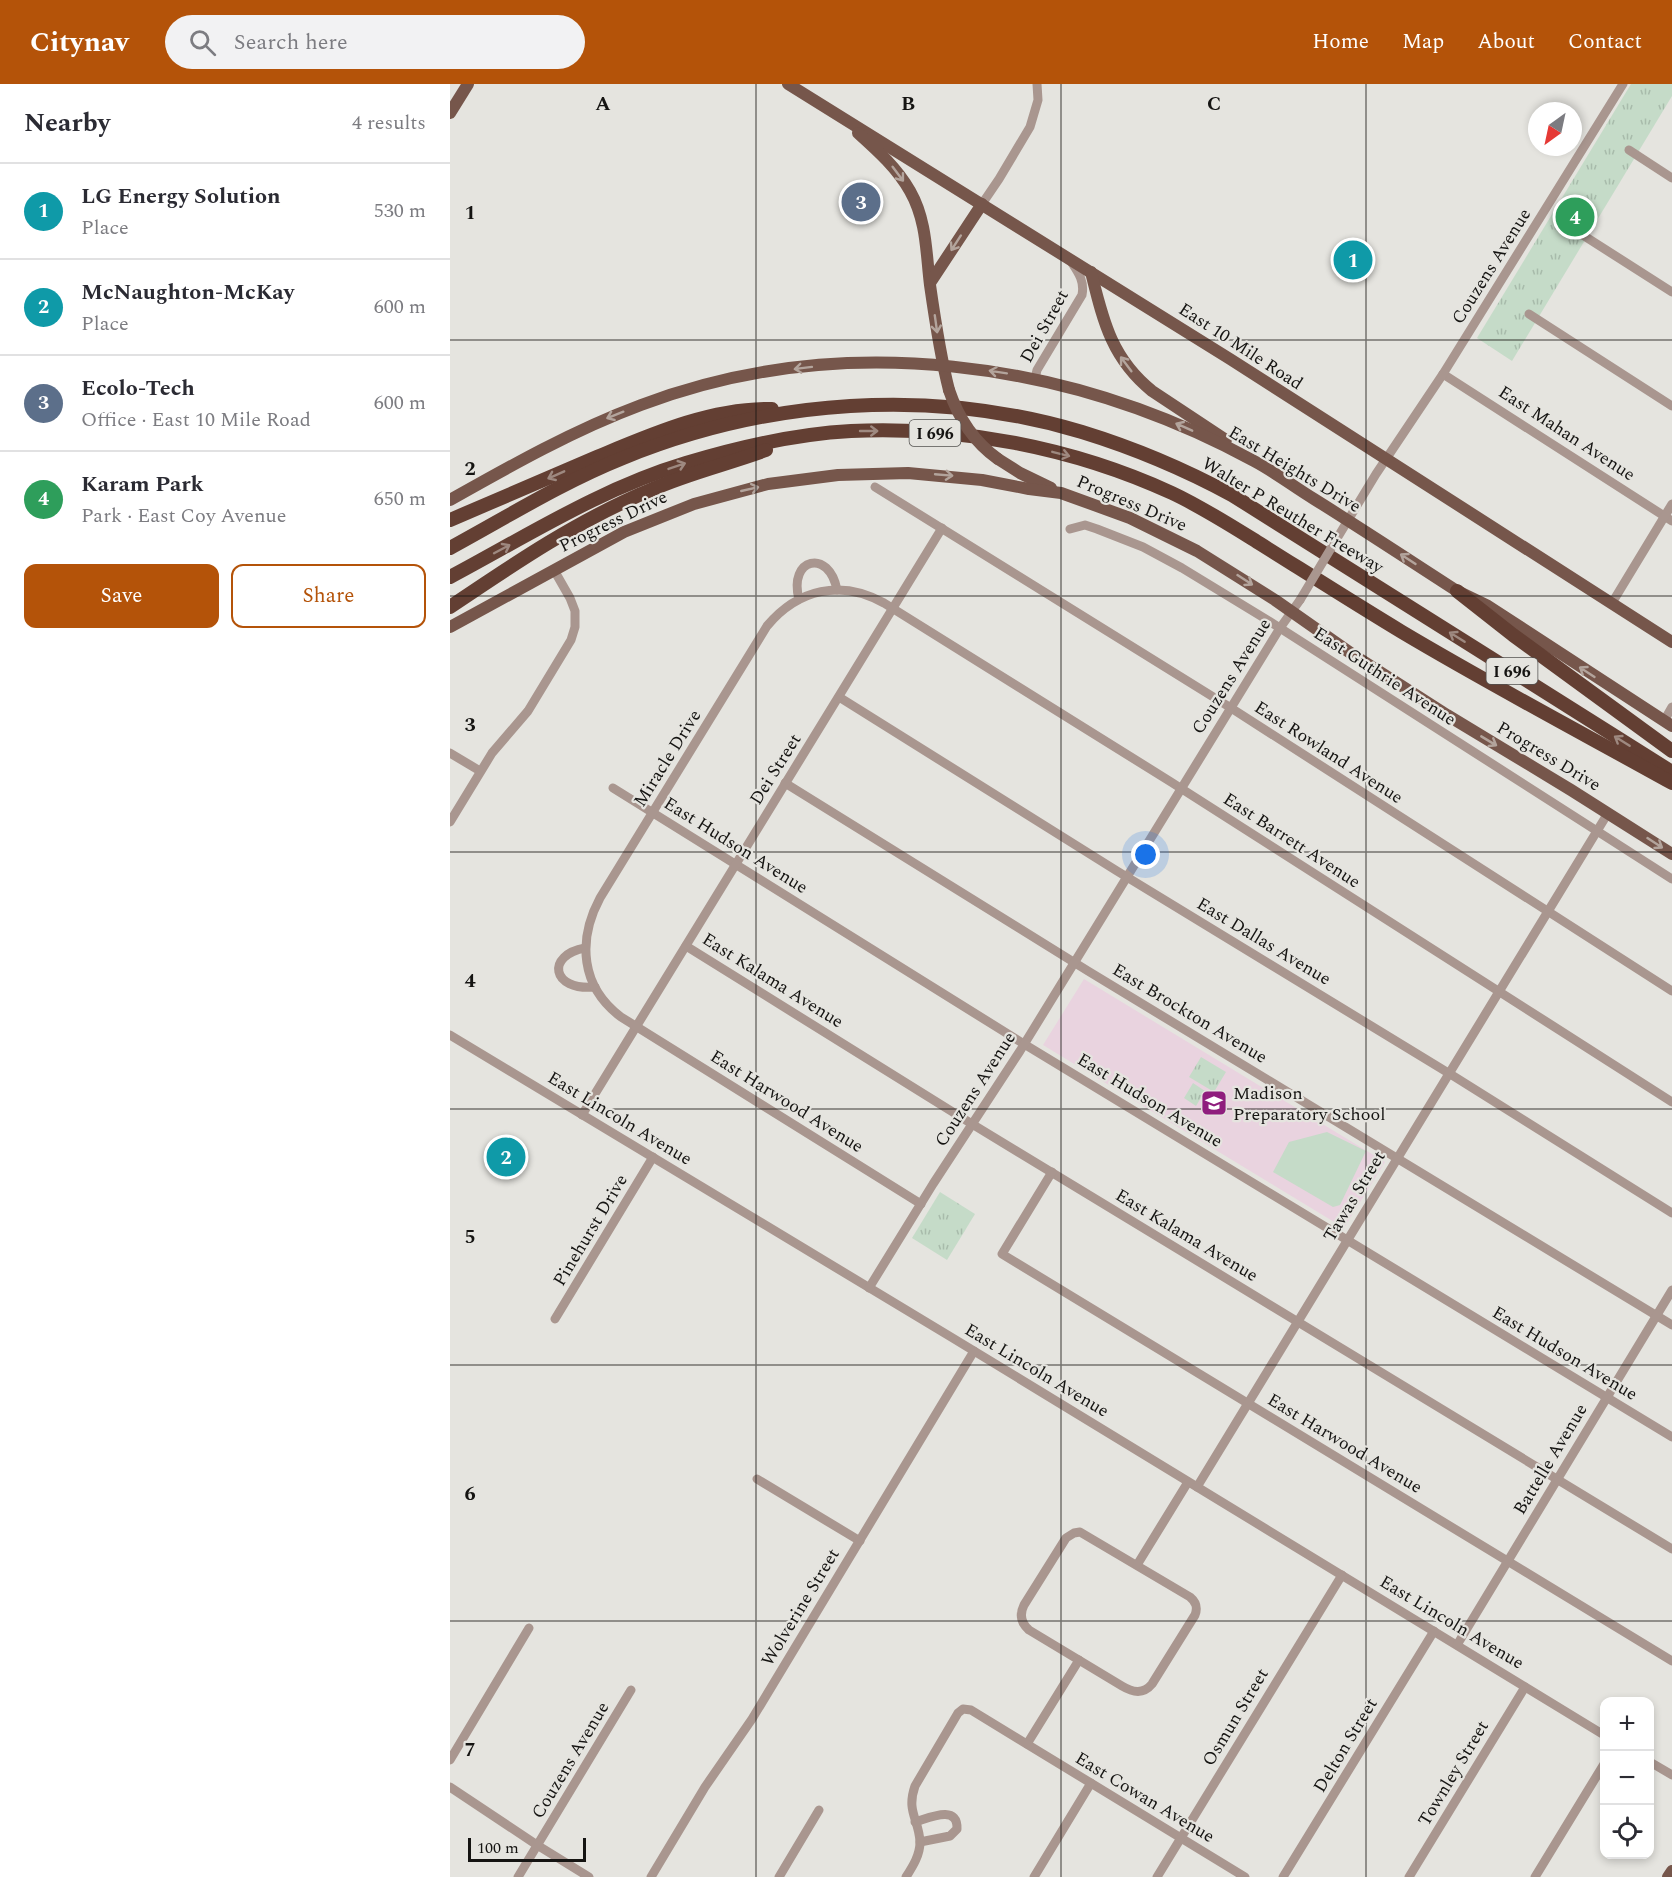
<!DOCTYPE html>
<meta charset="utf-8">
<style>
body{margin:0;font-family:Spectral,serif;background:#f2f2f3;color:#2b2b33}
.controls{position:absolute;right:18px;bottom:18px;display:grid;overflow:hidden;border-radius:12px;box-shadow:0 3px 9px #0003}
.controls button{width:54px;height:54px;display:grid;place-items:center;padding:0;border:0;border-bottom:2px solid #e1e1e2;background:#fff;color:#2b2b33;font:30px sans-serif}
.compass{position:absolute;left:1078px;top:18px;width:54px;height:54px;border-radius:50%;background:#fff;box-shadow:0 3px 9px #0003;rotate:213deg}
.scale{position:absolute;left:18px;bottom:15px;width:118px;box-sizing:border-box;padding-left:6px;border:3px solid #151412;border-top:0;font-size:16px;line-height:21px;white-space:nowrap;color:#151412;-webkit-text-stroke:4px #e5e4df;paint-order:stroke}
.you{position:absolute;left:696px;top:771px;width:21px;height:21px;margin:-15px;border:4px solid #fff;border-radius:50%;background:#1a73e8;box-shadow:0 0 0 9px #1a73e833}
.badge{display:grid;place-items:center;width:39px;height:39px;border-radius:50%;background:#b45309;color:#fff;font-size:20px;font-weight:700}
.pin{position:absolute;translate:-50% -50%;border:3px solid #fff;box-shadow:0 2px 6px #0006}
.list{margin:0;padding:0;list-style:none}
h2{display:flex;justify-content:space-between;align-items:center;height:78px;margin:0;padding:0 24px;font-size:26px}
h2 small{font-size:20px;font-weight:400;color:#7c7c81}
.list li{display:grid;grid-template-columns:39px 1fr auto;gap:18px;align-items:center;box-sizing:border-box;height:96px;padding:0 24px;border-top:2px solid #e1e1e2}
.list b{display:block;font-size:22px;white-space:nowrap}
.list p{margin:0;font-size:20px;white-space:nowrap;color:#7c7c81}
.list em{font-size:20px;font-style:normal;color:#7c7c81}
.actions{display:flex;gap:12px;padding:18px 24px}
.actions a{flex:1;padding:14px 0;border:2px solid #b45309;border-radius:12px;text-align:center;font-size:21px;color:#b45309}
.actions .main{background:#b45309;color:#fff}
.icon{flex:none;width:33px;height:33px;fill:none;stroke:currentColor;stroke-width:2;stroke-linecap:round;stroke-linejoin:round}
.map{position:relative;flex:none;width:1222px;height:1793px;overflow:hidden}
header{display:flex;align-items:center;gap:36px;box-sizing:border-box;height:84px;padding:0 30px;background:#b45309;color:#fff}
header strong{font-size:28px}
nav{display:flex;gap:33px;margin-inline-start:auto;font-size:21px}
.search{width:420px;height:54px;background:#f2f2f3;display:flex;align-items:center;gap:15px;box-sizing:border-box;padding:0 21px;border-radius:33px;color:#7c7c81;font-size:22px}
main{display:flex}
aside{flex:1;background:#fff}
.map>svg:first-child{display:block}
.education{fill:#e9d3df}
.grass{fill:url(#grass-tufts)}
.garden{fill:#c5dbc8}
.lines{fill:none;stroke-linecap:round;stroke-linejoin:round}
.minor{stroke:#a9968f;stroke-width:9}
.major{stroke:#76564b;stroke-width:12}
.highway{stroke:#633f33;stroke-width:14}
.minor-bridge{stroke:#a9968f;stroke-width:9}
.major-bridge{stroke:#76564b;stroke-width:12}
.oneway{stroke:#b3a49c}
.oneway2{stroke:#9e8980}
.grid{fill:none;stroke:#151412;stroke-width:1.5;stroke-opacity:0.55}
.labels{text-anchor:middle;stroke-width:4.5;stroke-linejoin:round;paint-order:stroke}
.shield{fill:#e5e4df;stroke:#535250;stroke-width:1.5}
.shield-label{font-size:16px;font-weight:bold;fill:#151412}
.street-label{font-size:18px;fill:#151412;stroke:#e5e4df}
.poi-label{font-size:18px;fill:#151412;stroke:#e5e4df;text-anchor:start}
.grid-label{font-size:20px;text-anchor:middle;font-weight:bold;fill:#151412;stroke:#e5e4df;stroke-width:4.5;stroke-linejoin:round;paint-order:stroke}
</style>
<header>
<strong>Citynav</strong>
<div class="search"><svg class="icon" aria-label="search" viewBox="0 0 24 24"><circle cx="10" cy="10" r="6"/><path d="M15 15l6 6"/></svg>Search here</div>
<nav><a>Home</a><a>Map</a><a>About</a><a>Contact</a></nav>
</header>
<main>
<aside>
<h2>Nearby<small>4 results</small></h2>
<ul class="list">
<li><span class="badge" style="background:#0f9aa8">1</span><div><b>LG Energy Solution</b><p>Place</p></div><em>530 m</em></li>
<li><span class="badge" style="background:#0f9aa8">2</span><div><b>McNaughton-McKay</b><p>Place</p></div><em>600 m</em></li>
<li><span class="badge" style="background:#5c6f8a">3</span><div><b>Ecolo-Tech</b><p>Office · East 10 Mile Road</p></div><em>600 m</em></li>
<li><span class="badge" style="background:#2e9e5b">4</span><div><b>Karam Park</b><p>Park · East Coy Avenue</p></div><em>650 m</em></li>
</ul>
<div class="actions"><a class="main">Save</a><a>Share</a></div>
</aside>
<div class="map">
<svg width="1222" height="1793" viewBox="0 0 1222 1793">
<defs>
<pattern id="grass-tufts" width="24" height="20" patternUnits="userSpaceOnUse" patternTransform="scale(1.5)"><rect width="24" height="20" fill="#c5dbc8"/><path d="M3 7l-1-3M5 7V3M7 7l1-3M15 17l-1-3M17 17v-4M19 17l1-3" fill="none" stroke="#a8bbab"/></pattern>
</defs>
<rect width="100%" height="100%" fill="#e5e4df"/>
<path class="education" d="M634,895L935,1078L894,1144L593,961Z"/>
<g class="grass">
<path d="M1181,0H1222V12L1062,277L1027,254Z"/>
<path d="M751,973L776,988L764,1008L739,993Z"/>
<path d="M743,999L755,1007L746,1022L734,1014Z"/>
<path d="M490,1108L525,1130L497,1176L462,1154Z"/>
</g>
<path class="garden" d="M877,1048L916,1067L890,1121L883,1123L823,1088L839,1058Z"/>
<g class="lines">
<g class="minor">
<path d="M1179,66L1222,94"/>
<path d="M532,120L549,95L580,43L588,16L587,0"/>
<path d="M1128,148L1222,208"/>
<path d="M1079,230L1222,322"/>
<path d="M993,290L1222,437"/>
<path d="M585,295L587,286L632,211C635,196 627,187 620,176"/>
<path d="M425,403L781,624L1222,907"/>
<path d="M620,445L635,441L647,445L693,463L732,484L819,537L1222,795"/>
<path d="M886,456L926,390L993,290L1173,0"/>
<path d="M349,515C338,474 379,464 387,506"/>
<path d="M1162,519L1222,420"/>
<path d="M389,613L667,787L1005,993L1222,1129"/>
<path d="M1214,637L1222,623"/>
<path d="M0,669L30,687"/>
<path d="M335,699L638,887L1222,1241"/>
<path d="M163,704L574,960L1222,1353"/>
<path d="M0,738L42,669L78,627L121,556L125,543V527L120,514L104,486"/>
<path d="M236,862L522,1040L1222,1465"/>
<path d="M135,864C96,871 101,907 145,903"/>
<path d="M0,951L501,1253L1154,1651"/>
<path d="M132,1031L492,444"/>
<path d="M602,1088L552,1170L1222,1577"/>
<path d="M471,1120L171,933C131,903 127,857 150,814L317,542C348,505 391,495 434,519L721,698L1222,1018"/>
<path d="M419,1204L483,1100L570,967L830,544L850,516"/>
<path d="M105,1235L203,1073"/>
<path d="M307,1395L410,1457"/>
<path d="M747,1403L1158,729"/>
<path d="M630,1448L740,1513C746,1518 748,1523 745,1531L702,1600C693,1611 682,1608 672,1602L579,1546C571,1539 569,1531 574,1521L616,1454L624,1449Z"/>
<path d="M687,1481L738,1398"/>
<path d="M1007,1561L1222,1206"/>
<path d="M577,1660L629,1576"/>
<path d="M0,1676L79,1544"/>
<path d="M1200,1678L1222,1691"/>
<path d="M0,1703L87,1761L139,1793"/>
<path d="M465,1738C479,1734 508,1720 507,1745L500,1752L470,1758"/>
<path d="M68,1793L181,1606"/>
<path d="M201,1793L255,1703L302,1635L524,1267"/>
<path d="M329,1793L369,1726"/>
<path d="M456,1793C463,1782 470,1771 470,1758C469,1735 456,1728 465,1702L508,1629L513,1625L521,1626L795,1793"/>
<path d="M584,1793L641,1699"/>
<path d="M707,1793L892,1491"/>
<path d="M833,1793L984,1547"/>
<path d="M959,1793L1075,1603"/>
<path d="M1085,1793L1154,1680"/>
</g>
<g class="major">
<path d="M338,0L780,275L1222,558"/>
<path d="M0,29L18,0"/>
<path d="M408,49C428,67 447,84 460,107C477,137 476,169 480,201C485,236 490,271 499,306"/>
<path d="M641,188C653,236 661,274 702,307L776,356"/>
<path d="M480,199L532,120"/>
<path d="M548,375L570,389L601,404"/>
<path d="M0,416C62,381 124,346 191,321C392,245 618,276 804,377C825,388 844,403 864,415C912,445 959,476 1007,507L1038,522L1222,642"/>
<path d="M0,543L174,448L244,420L318,400L388,391L458,389L532,396L579,405L611,409L680,434L747,467L825,516L902,570L997,631L1121,706L1222,770"/>
<path d="M1218,1793L1222,1787"/>
</g>
<g class="highway">
<path d="M0,436C49,415 98,394 147,373C202,350 261,324 322,325"/>
<path d="M0,464C57,433 113,398 173,374C317,315 482,303 632,348C684,364 734,385 782,411L1222,688"/>
<path d="M0,493C77,452 152,404 236,379C289,363 345,350 401,347C510,342 622,363 722,409C752,423 780,441 809,459C857,489 904,519 952,548C1041,601 1132,649 1222,699"/>
<path d="M1007,507L1063,551L1222,667"/>
<path d="M0,523C65,479 130,435 203,405C239,389 278,380 316,366"/>
</g>
<path class="minor-bridge" d="M850,516L886,456"/>
<path class="major-bridge" d="M499,306C508,333 524,358 548,375"/>
</g>
<defs><path id="oneway-shaft" d="M-6 0H5M1.5-3L5.5 0L1.5 3" fill="none" stroke-width="1.6" stroke-linecap="round" stroke-linejoin="round" transform="scale(1.5)"/></defs>
<g class="oneway">
<use href="#oneway-shaft" transform="translate(448 90) rotate(53)"/>
<use href="#oneway-shaft" transform="translate(506 159) rotate(123)"/>
<use href="#oneway-shaft" transform="translate(486 240) rotate(82)"/>
<use href="#oneway-shaft" transform="translate(676 280) rotate(-127)"/>
<use href="#oneway-shaft" transform="translate(353 284) rotate(173)"/>
<use href="#oneway-shaft" transform="translate(548 288) rotate(-171)"/>
<use href="#oneway-shaft" transform="translate(165 331) rotate(158)"/>
<use href="#oneway-shaft" transform="translate(734 343) rotate(-156)"/>
<use href="#oneway-shaft" transform="translate(494 391) rotate(5)"/>
<use href="#oneway-shaft" transform="translate(300 405) rotate(-13)"/>
<use href="#oneway-shaft" transform="translate(958 475) rotate(-147)"/>
<use href="#oneway-shaft" transform="translate(795 496) rotate(33)"/>
<use href="#oneway-shaft" transform="translate(1137 588) rotate(-147)"/>
<use href="#oneway-shaft" transform="translate(1039 657) rotate(31)"/>
<use href="#oneway-shaft" transform="translate(1205 759) rotate(33)"/>
</g>
<g class="oneway2">
<use href="#oneway-shaft" transform="translate(419 347)"/>
<use href="#oneway-shaft" transform="translate(611 370) rotate(14)"/>
<use href="#oneway-shaft" transform="translate(227 382) rotate(-19)"/>
<use href="#oneway-shaft" transform="translate(106 391) rotate(156)"/>
<use href="#oneway-shaft" transform="translate(52 465) rotate(-28)"/>
<use href="#oneway-shaft" transform="translate(1007 553) rotate(-148)"/>
<use href="#oneway-shaft" transform="translate(1172 657) rotate(-148)"/>
</g>
<path class="grid" d="M306,0V1793M611,0V1793M916,0V1793M0,256H1222M0,512H1222M0,768H1222M0,1025H1222M0,1281H1222M0,1537H1222"/>
<defs>
<symbol id="school-square" viewBox="-11 -11 22 22"><rect x="-9" y="-9" width="18" height="18" rx="4" fill="#8f1d7d" stroke="#e5e4df"/><path d="M0-5L7-2L0 1L-7-2ZM-4 1L0 2.5L4 1V4Q0 6-4 4Z" fill="#fff"/></symbol>
</defs>
<g fill-rule="evenodd">
<use href="#school-square" x="749" y="1004" width="30" height="30"/>
</g>
<g class="labels">
<g class="shield">
<rect x="459.5" y="336" width="51" height="26" rx="4.5"/>
<rect x="1036.5" y="574" width="51" height="26" rx="4.5"/>
</g>
<g class="shield-label">
<text x="485" y="355">I 696</text>
<text x="1062" y="593">I 696</text>
</g>
<g class="street-label">
<text transform="translate(1041 182) rotate(-58)" y="6">Couzens Avenue</text>
<text transform="translate(594 242) rotate(-61)" y="6">Dei Street</text>
<text transform="translate(791 262) rotate(33)" y="6">East 10 Mile Road</text>
<text transform="translate(1117 349) rotate(33)" y="6">East Mahan Avenue</text>
<text transform="translate(845 385) rotate(31)" y="6">East Heights Drive</text>
<text transform="translate(682 419) rotate(23)" y="6">Progress Drive</text>
<text transform="translate(843 431) rotate(31)" y="6">Walter P Reuther Freeway</text>
<text transform="translate(163 437) rotate(-26)" y="6">Progress Drive</text>
<text transform="translate(781 592) rotate(-58)" y="6">Couzens Avenue</text>
<text transform="translate(935 592) rotate(33)" y="6">East Guthrie Avenue</text>
<text transform="translate(879 668) rotate(33)" y="6">East Rowland Avenue</text>
<text transform="translate(1099 672) rotate(31)" y="6">Progress Drive</text>
<text transform="translate(217 674) rotate(-58)" y="6">Miracle Drive</text>
<text transform="translate(325 685) rotate(-58)" y="6">Dei Street</text>
<text transform="translate(842 756) rotate(33)" y="6">East Barrett Avenue</text>
<text transform="translate(286 761) rotate(32)" y="6">East Hudson Avenue</text>
<text transform="translate(814 857) rotate(31)" y="6">East Dallas Avenue</text>
<text transform="translate(323 896) rotate(32)" y="6">East Kalama Avenue</text>
<text transform="translate(740 929) rotate(31)" y="6">East Brockton Avenue</text>
<text transform="translate(525 1005) rotate(-57)" y="6">Couzens Avenue</text>
<text transform="translate(700 1016) rotate(31)" y="6">East Hudson Avenue</text>
<text transform="translate(337 1017) rotate(32)" y="6">East Harwood Avenue</text>
<text transform="translate(170 1034) rotate(31)" y="6">East Lincoln Avenue</text>
<text transform="translate(904 1112) rotate(-59)" y="6">Tawas Street</text>
<text transform="translate(140 1146) rotate(-59)" y="6">Pinehurst Drive</text>
<text transform="translate(737 1151) rotate(31)" y="6">East Kalama Avenue</text>
<text transform="translate(1115 1269) rotate(31)" y="6">East Hudson Avenue</text>
<text transform="translate(587 1286) rotate(31)" y="6">East Lincoln Avenue</text>
<text transform="translate(895 1359) rotate(31)" y="6">East Harwood Avenue</text>
<text transform="translate(1100 1375) rotate(-59)" y="6">Battelle Avenue</text>
<text transform="translate(350 1523) rotate(-59)" y="6">Wolverine Street</text>
<text transform="translate(1002 1538) rotate(31)" y="6">East Lincoln Avenue</text>
<text transform="translate(785 1633) rotate(-59)" y="6">Osmun Street</text>
<text transform="translate(895 1661) rotate(-59)" y="6">Delton Street</text>
<text transform="translate(120 1676) rotate(-59)" y="6">Couzens Avenue</text>
<text transform="translate(1003 1689) rotate(-59)" y="6">Townley Street</text>
<text transform="translate(695 1713) rotate(31)" y="6">East Cowan Avenue</text>
</g>
<g class="poi-label">
<text x="783" y="1015">Madison<tspan x="783" dy="21">Preparatory School</tspan></text>
</g>
</g>
<g class="grid-label">
<text x="153" y="26">A</text>
<text x="458" y="26">B</text>
<text x="764" y="26">C</text>
<text x="20" y="135">1</text>
<text x="20" y="391">2</text>
<text x="20" y="647">3</text>
<text x="20" y="903">4</text>
<text x="20" y="1159">5</text>
<text x="20" y="1416">6</text>
<text x="20" y="1672">7</text>
</g>
</svg>
<div class="controls">
<button>+</button>
<button>−</button>
<button><svg class="icon" aria-label="locate" viewBox="0 0 24 24"><circle cx="12" cy="12" r="6"/><path d="M12 2v4M12 18v4M2 12h4M18 12h4"/></svg></button>
</div>
<svg class="compass" viewBox="-18 -18 36 36"><path d="M0-13l5 13h-10z" fill="#e53935"/><path d="M0 13l5-13h-10z" fill="#7c7c81"/></svg>
<div class="scale">100 m</div>
<div class="you"></div>
<div class="pin badge" style="left:903px;top:176px;background:#0f9aa8">1</div>
<div class="pin badge" style="left:56px;top:1073px;background:#0f9aa8">2</div>
<div class="pin badge" style="left:411px;top:118px;background:#5c6f8a">3</div>
<div class="pin badge" style="left:1125px;top:133px;background:#2e9e5b">4</div>
</div>
</main>
